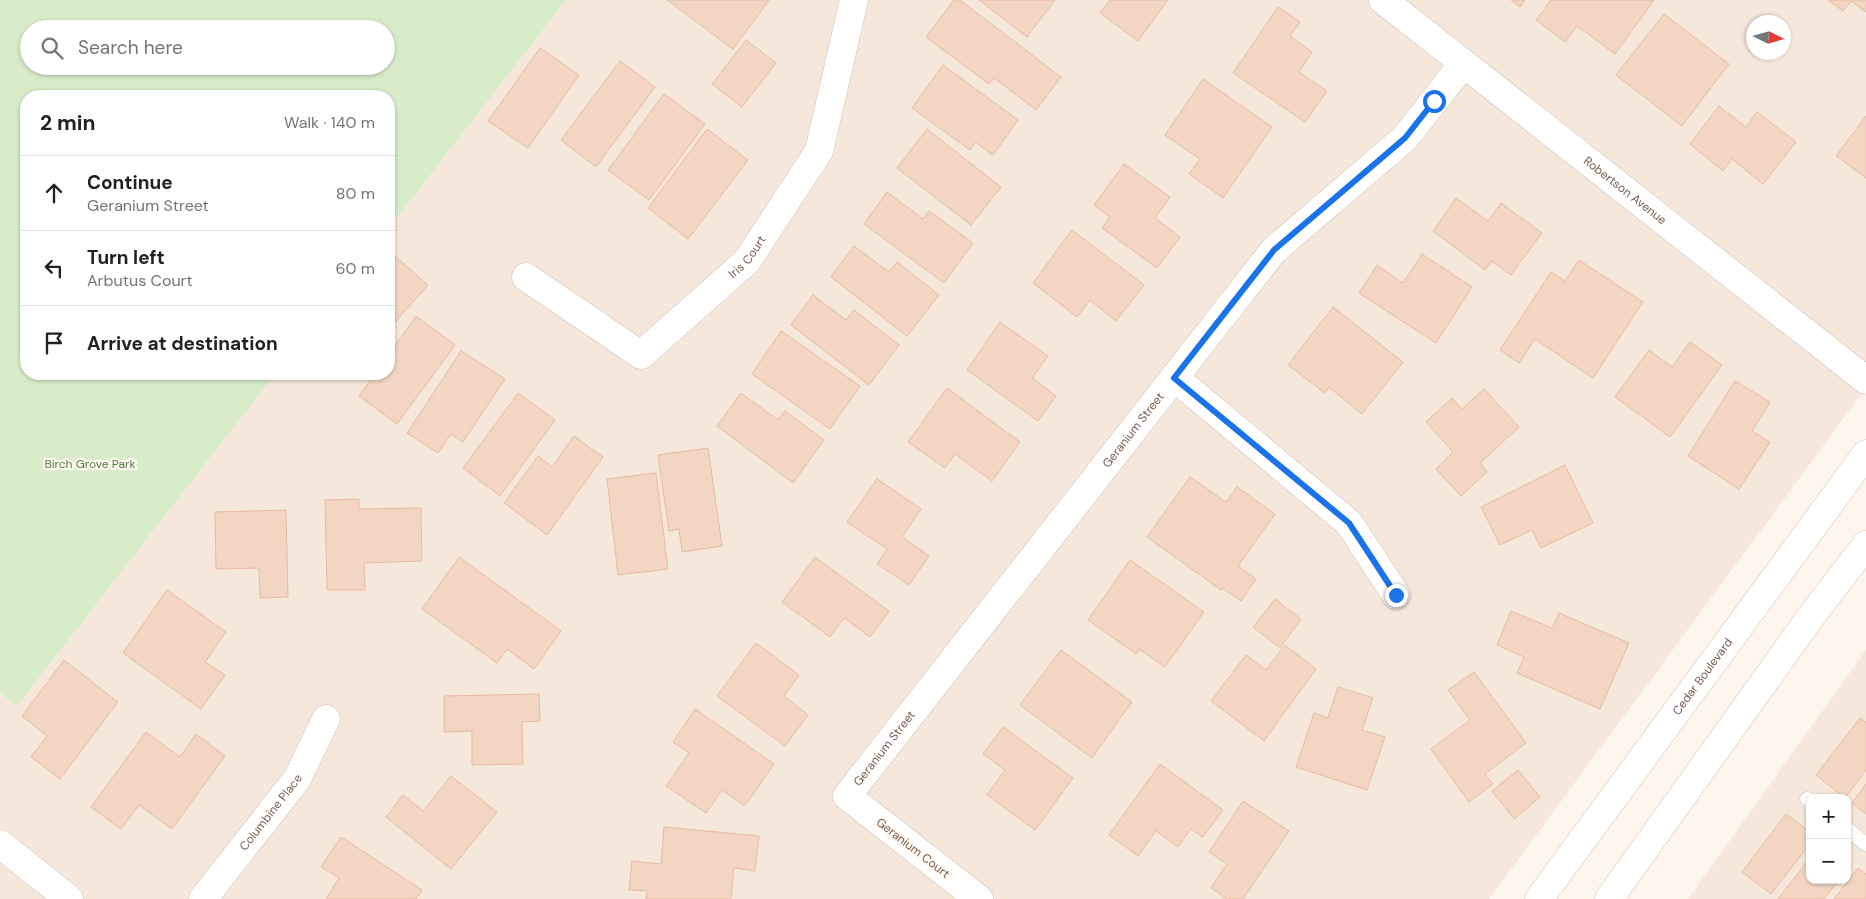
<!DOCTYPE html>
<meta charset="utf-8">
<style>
body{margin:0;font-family:"DM Sans",sans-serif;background:#f2f2f2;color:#202124}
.controls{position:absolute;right:15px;bottom:15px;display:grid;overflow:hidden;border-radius:10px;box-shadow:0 1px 4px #0004}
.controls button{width:45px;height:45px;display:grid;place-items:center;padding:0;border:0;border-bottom:1px solid #e0e0e0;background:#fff;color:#202124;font:25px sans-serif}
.compass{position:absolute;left:1746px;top:15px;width:45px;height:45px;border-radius:50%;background:#fff;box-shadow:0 1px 4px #0004;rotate:95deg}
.stop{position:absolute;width:15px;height:15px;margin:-11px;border:4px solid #1a73e8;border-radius:50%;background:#fff}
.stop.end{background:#1a73e8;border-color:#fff;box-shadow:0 1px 5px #0008}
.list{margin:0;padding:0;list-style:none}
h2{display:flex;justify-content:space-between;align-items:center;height:65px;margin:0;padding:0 20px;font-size:21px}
h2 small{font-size:16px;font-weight:400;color:#757577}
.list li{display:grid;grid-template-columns:32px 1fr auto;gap:15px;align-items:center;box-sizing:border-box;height:75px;padding:0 20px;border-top:1px solid #e0e0e0}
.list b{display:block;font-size:19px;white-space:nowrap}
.list p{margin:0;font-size:16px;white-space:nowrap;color:#757577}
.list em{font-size:16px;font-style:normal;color:#757577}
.icon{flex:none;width:28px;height:28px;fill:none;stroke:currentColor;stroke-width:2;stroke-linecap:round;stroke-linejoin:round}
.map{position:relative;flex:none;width:1866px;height:899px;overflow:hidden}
.search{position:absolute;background:#fff;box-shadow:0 1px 4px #0004;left:20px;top:20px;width:375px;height:55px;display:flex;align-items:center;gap:12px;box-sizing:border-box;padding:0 18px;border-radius:28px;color:#757577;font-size:19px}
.panel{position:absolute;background:#fff;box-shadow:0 1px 4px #0004;left:20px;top:90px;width:375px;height:290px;border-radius:20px}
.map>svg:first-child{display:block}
.residential{fill:#f5e8da;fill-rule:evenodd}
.green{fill:#d8ecc9;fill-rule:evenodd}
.building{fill:#f3d5c3;stroke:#e6bba3}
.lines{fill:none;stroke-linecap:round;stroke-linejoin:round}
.service-casing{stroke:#d1beb0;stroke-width:15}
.minor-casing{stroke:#d1beb0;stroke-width:29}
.secondary-casing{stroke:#d6c0b0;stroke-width:29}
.service{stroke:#fff;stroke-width:14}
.minor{stroke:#fff;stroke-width:28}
.secondary{stroke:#fff;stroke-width:28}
.route{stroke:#1a73e8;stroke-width:6}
.labels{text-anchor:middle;stroke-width:4.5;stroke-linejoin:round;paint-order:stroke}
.street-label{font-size:12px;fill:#7a5c4d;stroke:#fffaf3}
.park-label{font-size:12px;fill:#537a41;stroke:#fffaf3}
</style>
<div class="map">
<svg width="1866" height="899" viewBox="0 0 1866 899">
<rect width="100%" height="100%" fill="#fdf6ec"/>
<g class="residential">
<path d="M566,0H1866V388L1489,899H0V693L17,706L275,374H389V228ZM1754,22H1784V52H1754Z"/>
<path d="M1866,650V899H1688ZM1810,798H1847V880H1810Z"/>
</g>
<path class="green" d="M0,0H566L389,228V96H26V374H275L17,706L0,693ZM29,29H386V66H29Z"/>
<g class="building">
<path d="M667,0H769L733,49Z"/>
<path d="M954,0H960L1061,77L1036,110L994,78L989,84L926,37Z"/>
<path d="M979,0H1055L1027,37Z"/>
<path d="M1110,0H1168L1138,41L1100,13Z"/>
<path d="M1511,0H1525L1520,7Z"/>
<path d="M1551,0H1654L1615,54L1577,26L1565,42L1536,20Z"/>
<path d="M1828,0H1866V12L1851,1L1843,11Z"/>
<path d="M1278,7L1300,22L1290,36L1312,52L1299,72L1327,91L1305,122L1233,73Z"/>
<path d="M1664,14L1729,64L1682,126L1616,75Z"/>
<path d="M746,40L776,63L742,107L712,84Z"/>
<path d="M540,48L579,75L528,148L488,121Z"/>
<path d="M620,61L655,87L596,167L561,140Z"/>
<path d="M943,65L1018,120L993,155L975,142L970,150L912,108Z"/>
<path d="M1203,79L1272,127L1223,198L1189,174L1200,159L1165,135Z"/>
<path d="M664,94L705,124L649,200L608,170Z"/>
<path d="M1719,106L1746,127L1757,112L1796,142L1763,184L1732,159L1723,171L1690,144Z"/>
<path d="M1866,116V178L1836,156Z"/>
<path d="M707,129L748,160L688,239L648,208Z"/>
<path d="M927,129L1001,187L971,225L897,168Z"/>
<path d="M1124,164L1170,197L1155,218L1180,237L1157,268L1102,228L1110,217L1094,205Z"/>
<path d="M887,192L923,219L929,211L973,243L944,283L864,224Z"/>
<path d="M1456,198L1488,221L1501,203L1542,233L1511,275L1492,261L1485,270L1433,231Z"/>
<path d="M1072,230L1144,285L1116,321L1090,300L1077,317L1033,283Z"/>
<path d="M854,246L889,272L897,262L939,295L907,336L831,277Z"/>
<path d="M389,251L428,285L389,329Z"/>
<path d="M1422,254L1472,287L1436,343L1359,293L1377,265L1403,283Z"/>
<path d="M1579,260L1643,302L1593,378L1535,339L1519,363L1500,350L1551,272L1565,281Z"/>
<path d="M813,295L846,320L854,310L899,345L869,385L791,325Z"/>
<path d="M1333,307L1403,362L1362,414L1329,387L1325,393L1288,365Z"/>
<path d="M416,316L455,345L397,424L359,396L375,374H389V354Z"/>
<path d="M1000,322L1048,356L1032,378L1056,396L1038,421L967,370Z"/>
<path d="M781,331L860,386L830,429L752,374Z"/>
<path d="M1690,342L1722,365L1670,437L1615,397L1649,350L1672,367Z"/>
<path d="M461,351L505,379L463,442L451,434L438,453L407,433Z"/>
<path d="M1735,381L1770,402L1752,431L1770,442L1739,489L1688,456Z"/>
<path d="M947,388L1020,442L992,481L955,454L945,468L908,442Z"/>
<path d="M1484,389L1519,427L1480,463L1487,472L1461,496L1436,469L1453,452L1426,422L1452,398L1462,409Z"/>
<path d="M518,393L555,420L500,496L463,468Z"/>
<path d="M741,393L778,420L785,411L824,440L793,483L717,426Z"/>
<path d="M574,436L603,457L547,535L504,503L538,456L552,467Z"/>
<path d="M708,448L722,546L682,552L679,529L669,531L658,455Z"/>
<path d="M1565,465L1593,523L1541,548L1532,530L1500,545L1481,507Z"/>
<path d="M656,473L668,569L618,575L607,479Z"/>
<path d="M1190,477L1226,502L1237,487L1275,514L1238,566L1256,579L1241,601L1222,588L1221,590L1147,537Z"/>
<path d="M877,479L921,509L902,537L929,556L909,585L877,564L887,549L847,522Z"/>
<path d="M359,499V509L421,508L422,561L364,563L365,590H327L325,500Z"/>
<path d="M286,510L288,597L260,598L259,568L216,569L215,512Z"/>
<path d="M459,557L561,631L534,669L507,649L497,663L422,609Z"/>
<path d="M815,557L889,611L870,637L844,618L830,637L782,602Z"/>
<path d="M1130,560L1204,612L1165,667L1139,649L1136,654L1088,620Z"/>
<path d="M167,590L226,632L205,662L225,675L201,709L123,653Z"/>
<path d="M1275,599L1301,619L1280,648L1253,627Z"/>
<path d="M1511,611L1552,628L1559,613L1629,643L1600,709L1517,673L1524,657L1497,645Z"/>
<path d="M756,643L799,675L784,696L808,715L785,746L717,696Z"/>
<path d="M1285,645L1316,669L1264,741L1211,701L1246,655L1266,670Z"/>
<path d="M1061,650L1132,702L1092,758L1020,705Z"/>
<path d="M64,660L118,702L60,779L31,757L47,736L22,716Z"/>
<path d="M1474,672L1526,743L1485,774L1493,784L1469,802L1431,749L1470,720L1448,690Z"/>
<path d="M1338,687L1373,698L1362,730L1385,737L1367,790L1296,767L1314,713L1328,718Z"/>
<path d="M539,694L540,721L522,722L523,764L472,765V731L444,732V696Z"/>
<path d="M695,709L774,764L745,806L722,790L706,813L666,786L689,753L673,742Z"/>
<path d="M1860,718L1866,722V770L1845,798L1816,775Z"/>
<path d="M1003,727L1073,778L1035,830L987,795L1005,770L983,754Z"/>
<path d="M146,732L180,757L196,734L225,756L172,829L139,805L121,829L91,807Z"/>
<path d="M1160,764L1223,810L1203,837L1191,829L1178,847L1156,831L1138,856L1109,835Z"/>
<path d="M1518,770L1540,797L1514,819L1492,791Z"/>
<path d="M451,776L497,812L451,869L386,817L403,795L423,811Z"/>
<path d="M1866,784V814L1852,803Z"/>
<path d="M1243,801L1289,831L1243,899H1227L1211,888L1227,864L1209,852Z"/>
<path d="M1786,814L1810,832V844L1771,894L1742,872Z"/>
<path d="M664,827L759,836L755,871L734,868L731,899H646L647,891L629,890L632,861L661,864Z"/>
<path d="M341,837L422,890L416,899H326L339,878L321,867Z"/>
<path d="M1810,858V880H1839L1824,899H1778Z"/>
<path d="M1858,868L1866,874V899H1834Z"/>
</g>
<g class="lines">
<defs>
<g id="service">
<path d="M1807,799L1810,800"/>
<path d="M1847,829L1866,844"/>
</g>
<g id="minor">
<path id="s1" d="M1383,0L1866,380"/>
<path id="s2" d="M526,277L641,355L747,261L819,151L854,0"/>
<path d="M1175,378L1349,523L1396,595"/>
<path d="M0,844L69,899"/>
<path id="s3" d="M203,899L297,779L326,719"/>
<path id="s4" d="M979,899L847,796L1274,250L1405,138L1463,64"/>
</g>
<g id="secondary">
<path id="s5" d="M1539,899L1866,454"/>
<path d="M1609,899L1812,615L1866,545"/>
</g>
</defs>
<use href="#service" class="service-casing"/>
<use href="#minor" class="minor-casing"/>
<use href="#secondary" class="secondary-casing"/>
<use href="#service" class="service"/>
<use href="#minor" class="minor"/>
<use href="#secondary" class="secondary"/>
</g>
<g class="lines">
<path class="route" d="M1396,595L1349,523L1174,378L1274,250L1405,138L1434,101"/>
</g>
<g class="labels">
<g class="street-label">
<text dy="4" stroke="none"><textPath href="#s1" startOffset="308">Robertson Avenue</textPath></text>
<text dy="4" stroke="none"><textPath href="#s2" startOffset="284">Iris Court</textPath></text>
<text dy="4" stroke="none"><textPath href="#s4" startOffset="632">Geranium Street</textPath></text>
<text dy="4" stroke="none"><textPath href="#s5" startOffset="276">Cedar Boulevard</textPath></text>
<text dy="4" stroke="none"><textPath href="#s4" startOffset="228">Geranium Street</textPath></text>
<text dy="4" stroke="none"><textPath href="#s3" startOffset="110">Columbine Place</textPath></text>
<text transform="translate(913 848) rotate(38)" y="4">Geranium Court</text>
</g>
<g class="park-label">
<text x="90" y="468">Birch Grove Park</text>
</g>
</g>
</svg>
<div class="controls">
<button>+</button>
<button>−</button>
</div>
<svg class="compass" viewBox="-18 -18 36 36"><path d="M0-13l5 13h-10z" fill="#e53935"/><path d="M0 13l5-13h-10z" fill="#757577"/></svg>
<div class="stop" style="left:1434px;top:101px"></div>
<div class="stop end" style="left:1396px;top:595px"></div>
<div class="search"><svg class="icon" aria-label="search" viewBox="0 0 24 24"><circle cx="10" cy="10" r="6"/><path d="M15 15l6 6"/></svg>Search here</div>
<section class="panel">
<h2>2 min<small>Walk · 140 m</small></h2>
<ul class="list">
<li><svg class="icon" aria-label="ahead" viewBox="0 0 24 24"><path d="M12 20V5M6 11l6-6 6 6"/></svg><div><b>Continue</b><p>Geranium Street</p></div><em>80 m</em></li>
<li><svg class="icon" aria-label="left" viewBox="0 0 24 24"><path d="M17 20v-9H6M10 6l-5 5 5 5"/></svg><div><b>Turn left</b><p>Arbutus Court</p></div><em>60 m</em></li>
<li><svg class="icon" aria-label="arrive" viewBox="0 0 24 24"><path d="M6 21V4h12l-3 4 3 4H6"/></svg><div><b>Arrive at destination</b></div></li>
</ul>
</section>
</div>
